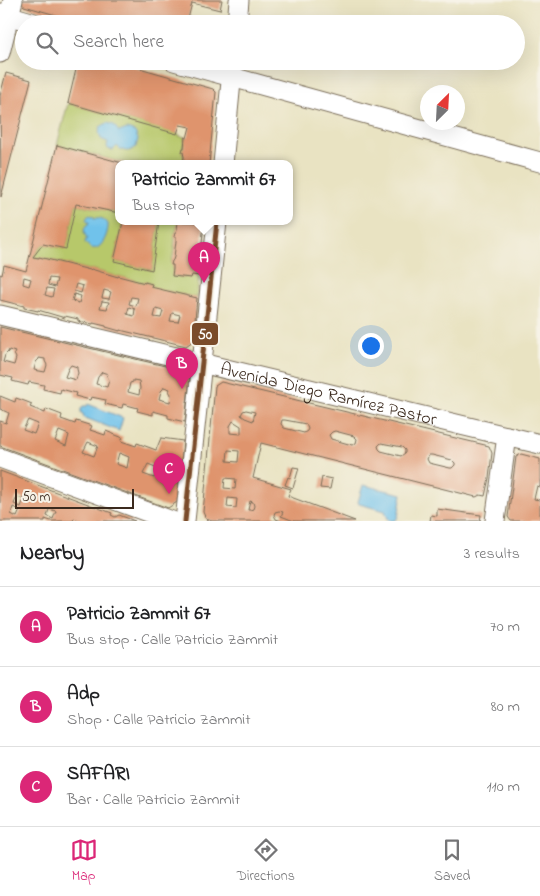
<!DOCTYPE html>
<meta charset="utf-8">
<style>
body{margin:0;font-family:"Indie Flower",sans-serif;background:#f2f2f2;color:#202124}
.compass{position:absolute;left:420px;top:85px;width:45px;height:45px;border-radius:50%;background:#fff;box-shadow:0 5px 20px #0002;rotate:24deg}
.scale{position:absolute;left:15px;bottom:12px;width:119px;box-sizing:border-box;padding-left:5px;border:2px solid #3b2a1e;border-top:0;font-size:14px;line-height:18px;white-space:nowrap;color:#3b2a1e;-webkit-text-stroke:4px #f7f3e8;paint-order:stroke}
.you{position:absolute;left:370px;top:345px;width:18px;height:18px;margin:-12px;border:4px solid #fff;border-radius:50%;background:#1a73e8;box-shadow:0 0 0 8px #1a73e833}
.badge{display:grid;place-items:center;width:32px;height:32px;border-radius:50%;background:#db2777;color:#fff;font-size:16px;font-weight:700}
.pin{position:absolute;translate:-50% -41px;filter:drop-shadow(0 1px 2px #0008)}
.pin::after{content:'';position:absolute;top:26px;width:18px;height:15px;background:inherit;clip-path:polygon(0 0,100% 0,50% 100%)}
.popup{position:absolute;left:115px;top:160px;width:178px;height:65px;box-sizing:border-box;display:grid;place-content:center;border-radius:10px;background:#fff;filter:drop-shadow(0 1px 4px #0005);font-size:16px;white-space:nowrap;color:#757577}
.popup b{font-size:19px;color:#202124}
.popup::after{content:'';position:absolute;left:50%;top:100%;margin-left:-10px;border:10px solid transparent;border-top-color:#fff}
.list{margin:0;padding:0;list-style:none}
h2{display:flex;justify-content:space-between;align-items:center;height:65px;margin:0;padding:0 20px;font-size:21px}
h2 small{font-size:16px;font-weight:400;color:#757577}
.list li{display:grid;grid-template-columns:32px 1fr auto;gap:15px;align-items:center;box-sizing:border-box;height:80px;padding:0 20px;border-top:1px solid #e0e0e0}
.list b{display:block;font-size:19px;white-space:nowrap}
.list p{margin:0;font-size:16px;white-space:nowrap;color:#757577}
.list em{font-size:16px;font-style:normal;color:#757577}
.icon{flex:none;width:28px;height:28px;fill:none;stroke:currentColor;stroke-width:2;stroke-linecap:round;stroke-linejoin:round}
.map{position:relative;flex:none;width:540px;height:521px;overflow:hidden}
.search{position:absolute;background:#fff;box-shadow:0 5px 20px #0002;left:15px;right:15px;top:15px;height:55px;display:flex;align-items:center;gap:12px;box-sizing:border-box;padding:0 18px;border-radius:28px;color:#757577;font-size:19px}
.sheet{height:305px;background:#fff}
nav{display:flex;justify-content:space-around;align-items:center;box-sizing:border-box;height:70px;border-top:1px solid #e0e0e0;background:#fff;font-size:14px;color:#757577}
nav a{display:grid;justify-items:center;gap:2px}
nav .on{color:#db2777}
.map>svg:first-child{display:block}
.green{fill:#b7c86b;stroke:#797944}
.water{fill:#6fc2eb;stroke:#557684}
.building{fill:#df946d;fill-rule:evenodd}
.lines{fill:none;stroke-linecap:round;stroke-linejoin:round}
.minor-casing{stroke:#786b57;stroke-width:21}
.minor{stroke:#fff;stroke-width:19}
.bus-1-casing{stroke:#f7f3e8;stroke-width:9}
.bus-1{stroke:#7a4b2a;stroke-width:5}
.labels{text-anchor:middle;stroke-width:5;stroke-linejoin:round;paint-order:stroke}
.street-label{font-size:18px;fill:#3b2a1e;stroke:#f7f3e8}
.line-badge{stroke:#f7f3e8;stroke-width:2}
.badge-label{font-size:14px;text-anchor:middle;font-weight:bold;fill:#fff}
</style>
<div class="map">
<svg width="540" height="521" viewBox="0 0 540 521">
<rect width="100%" height="100%" fill="#f7f3e8"/>
<filter id="ink" filterUnits="userSpaceOnUse"><feTurbulence type="fractalNoise" baseFrequency=".02" numOctaves="2"/><feDisplacementMap in="SourceGraphic" scale="10" xChannelSelector="R" yChannelSelector="G"/><feConvolveMatrix kernelMatrix="1 2 1 2 8 2 1 2 1" color-interpolation-filters="sRGB"/></filter>
<filter id="wash" filterUnits="userSpaceOnUse"><feTurbulence type="fractalNoise" baseFrequency=".0096" numOctaves="4" result="noise"/><feDisplacementMap in="SourceGraphic" scale="20" xChannelSelector="R" yChannelSelector="G"/><feGaussianBlur stdDeviation="1.12" result="paint"/><feColorMatrix in="noise" values="0 0 0 0 0 0 0 0 0 0 0 0 0 0 0 0 0 1.4 0 .05"/><feComposite in="paint" operator="in"/></filter>
<g filter="url(#wash)">
<rect width="100%" height="100%" fill="#e9e3c2"/>
<g class="green">
<path d="M68,103L179,134V136L185,137L182,152L184,157L183,164H128L57,145Z"/>
<path d="M76,204L119,213V222H123L114,261L152,270L159,222H178L177,229L175,233C175,243 174,254 171,264L173,265L172,276L191,278L192,275L199,276L197,298L151,287L152,284L145,282V283L118,276V277L91,269L90,270L39,257V258L33,257L43,244L66,249Z"/>
</g>
<g class="water">
<path d="M107,123L114,125L119,132L127,129L135,132L138,139L136,147C129,153 123,152 117,146L113,150L108,149L107,146L108,142L101,139L99,132L100,127Z"/>
<path d="M89,215L93,216L94,218C100,217 105,219 108,224C109,236 97,260 85,242L87,238C83,233 83,227 89,223L86,219Z"/>
<path d="M88,404L123,418L119,431L83,417L84,415L81,413V409L83,406H87Z"/>
<path d="M363,485L402,494L398,517L396,520L392,521L388,519L385,511L359,504L358,502Z"/>
</g>
<g id="blocks">
<g class="building">
<path d="M19,0H222L220,10L192,3L188,19L202,24H88L24,6Z"/>
<path d="M78,61H115L213,89L216,92L209,164H183L184,157L183,152H182L183,148H184L185,137L187,138L190,127L180,125L177,134L68,103Z"/>
<path d="M6,73L31,80L1,197L0,96Z"/>
<path d="M57,145L126,164H119V213L76,204L66,249L43,244L33,257L39,258V257L90,270L91,269L118,277V276L145,283V282L152,284L151,287L197,298L193,341L186,346L120,330V331L106,327V326L93,323V324L78,321V319L65,316V318L38,310V311L24,308V306L0,300V274L2,275L4,265L26,271ZM24,277L31,279L29,286L23,284ZM49,278L57,279L55,287L48,285ZM76,284L83,286L81,293L74,291ZM47,288L54,289L52,297L45,295ZM104,290L111,292L109,299L102,298ZM74,294L81,296L79,303L72,301ZM131,297L138,298L136,306L129,304ZM102,301L109,302L107,309L100,308ZM129,307L135,309L134,316L127,314ZM156,309L163,311L161,318L154,317ZM172,313L180,315L178,322L170,321Z"/>
<path d="M123,222H159L152,270L114,261Z"/>
<path d="M178,222H204L199,276L192,275L191,278L172,276L173,269V265H171L172,261L173,260L174,257L176,241V237H174L175,233H176L177,229Z"/>
<path d="M0,327L186,371L190,376L185,422L168,418V415L153,411V415L137,411L138,408L123,404L122,408L105,404L106,400L91,397L90,400L75,396L76,393L61,389L60,393L43,389L44,385L29,382L28,385L12,381L13,378L0,375ZM9,350L15,352L14,354L16,358L14,365L3,362L5,355L8,352ZM39,358L45,359V361L47,365L45,372L34,370L36,362L39,359ZM71,365L77,367V369L78,373L76,380L65,377L68,369ZM102,372L108,374L107,376L109,380L107,387L96,384L98,377ZM133,380L139,381L140,388L139,395L128,392L130,383L133,382ZM164,387L170,389L169,391L171,394L170,402L159,399L161,391L163,389Z"/>
<path d="M221,382L489,446L492,453L489,478L485,496L480,495L476,497L261,443L253,478L291,489L288,496L355,521H294L281,516L283,512L279,511L275,512L274,515L276,519L281,521H212L206,519L203,512L215,386ZM246,410L255,412L253,421L245,418L241,415L243,411ZM282,420H285L306,424L308,429L307,431L304,433L284,428L281,424ZM233,421L241,426V434L230,433V426ZM335,431L354,436L357,439L356,443L352,445L331,439L329,435L332,432ZM381,443L402,447L405,450V453L401,456L381,451L379,449L378,446ZM228,450L239,451L238,462L227,461ZM429,455H432L452,460L455,463V465L452,468H450L429,463L427,459ZM225,478L236,479L235,489L224,488ZM228,498L237,499L236,508L227,507ZM250,501L253,502L254,506L253,509L250,510H248Z"/>
<path d="M0,396L15,402L16,398L27,402L32,404L30,407L45,413L46,409L62,415L61,419L75,424L76,421L92,426L90,430L105,435L106,431L123,438L121,441L136,446L137,443L156,450L161,438L183,441L177,502L168,508L0,446V421L6,423L9,413L0,409ZM28,420L38,424L34,434L23,430ZM59,431L69,435L66,446L55,441ZM88,442L98,446L94,456L83,452ZM119,453L129,457L127,468L116,464ZM148,464L158,468L154,478L143,474Z"/>
<path d="M521,454L540,459V487L537,486L534,499L540,500V521H511L508,517L516,457Z"/>
<path d="M293,467L299,468L293,488L285,485L288,477L290,478Z"/>
<path d="M0,471L112,513L111,515L115,517L119,515L135,521H82L74,518L73,521H51L45,519V521H0ZM17,497L24,499L21,507L14,504ZM13,507L20,510L17,517L11,514ZM49,509L56,511L53,519L47,516Z"/>
<path d="M322,477L332,479L330,489L320,488Z"/>
<path d="M437,509L481,515L480,521H430L431,515L437,516Z"/>
</g>
</g>
</g>
<g filter="url(#ink)">
<use href="#blocks" fill-opacity="0" stroke="#786b57" stroke-width="1"/>
<g class="lines">
<defs>
<g id="minor">
<path d="M0,13L38,24"/>
<path d="M237,24L239,0"/>
<path d="M0,53L13,0"/>
<path d="M174,61L540,162"/>
<path d="M223,164L233,61"/>
<path id="s1" d="M0,315L540,444"/>
<path d="M0,458L172,521"/>
<path d="M185,521L217,222"/>
<path d="M495,521L507,436"/>
</g>
</defs>
<use href="#minor" class="minor-casing"/>
<use href="#minor" class="minor"/>
<defs>
<path id="bus-1" d="M185,521L217,222"/>
</defs>
<use href="#bus-1" class="bus-1-casing"/>
<use href="#bus-1" class="bus-1"/>
</g>
</g>
<g class="labels">
<g class="street-label">
<text dy="6" stroke="none"><textPath href="#s1" startOffset="338">Avenida Diego Ramírez Pastor</textPath></text>
</g>
</g>
<rect class="line-badge" x="191" y="322" width="28" height="24" rx="5" fill="#7a4b2a"/>
<g class="badge-label">
<text x="205" y="339">50</text>
</g>
</svg>
<svg class="compass" viewBox="-18 -18 36 36"><path d="M0-13l5 13h-10z" fill="#e53935"/><path d="M0 13l5-13h-10z" fill="#757577"/></svg>
<div class="scale">50 m</div>
<div class="you"></div>
<div class="pin badge" style="left:204px;top:283px">A</div>
<div class="popup"><b>Patricio Zammit 67</b>Bus stop</div>
<div class="pin badge" style="left:182px;top:389px">B</div>
<div class="pin badge" style="left:169px;top:494px">C</div>
<div class="search"><svg class="icon" aria-label="search" viewBox="0 0 24 24"><circle cx="10" cy="10" r="6"/><path d="M15 15l6 6"/></svg>Search here</div>
</div>
<section class="sheet">
<h2>Nearby<small>3 results</small></h2>
<ul class="list">
<li><span class="badge">A</span><div><b>Patricio Zammit 67</b><p>Bus stop · Calle Patricio Zammit</p></div><em>70 m</em></li>
<li><span class="badge">B</span><div><b>Adp</b><p>Shop · Calle Patricio Zammit</p></div><em>80 m</em></li>
<li><span class="badge">C</span><div><b>SAFARI</b><p>Bar · Calle Patricio Zammit</p></div><em>110 m</em></li>
</ul>
</section>
<nav>
<a class="on"><svg class="icon" aria-label="map" viewBox="0 0 24 24"><path d="M3 6l6-2 6 2 6-2v14l-6 2-6-2-6 2zM9 4v14M15 6v14"/></svg>Map</a>
<a><svg class="icon" aria-label="directions" viewBox="0 0 24 24"><path d="M12 3l9 9-9 9-9-9zM9 14v-3h6M13 9l2 2-2 2"/></svg>Directions</a>
<a><svg class="icon" aria-label="saved" viewBox="0 0 24 24"><path d="M7 4h10v16l-5-4-5 4z"/></svg>Saved</a>
</nav>
